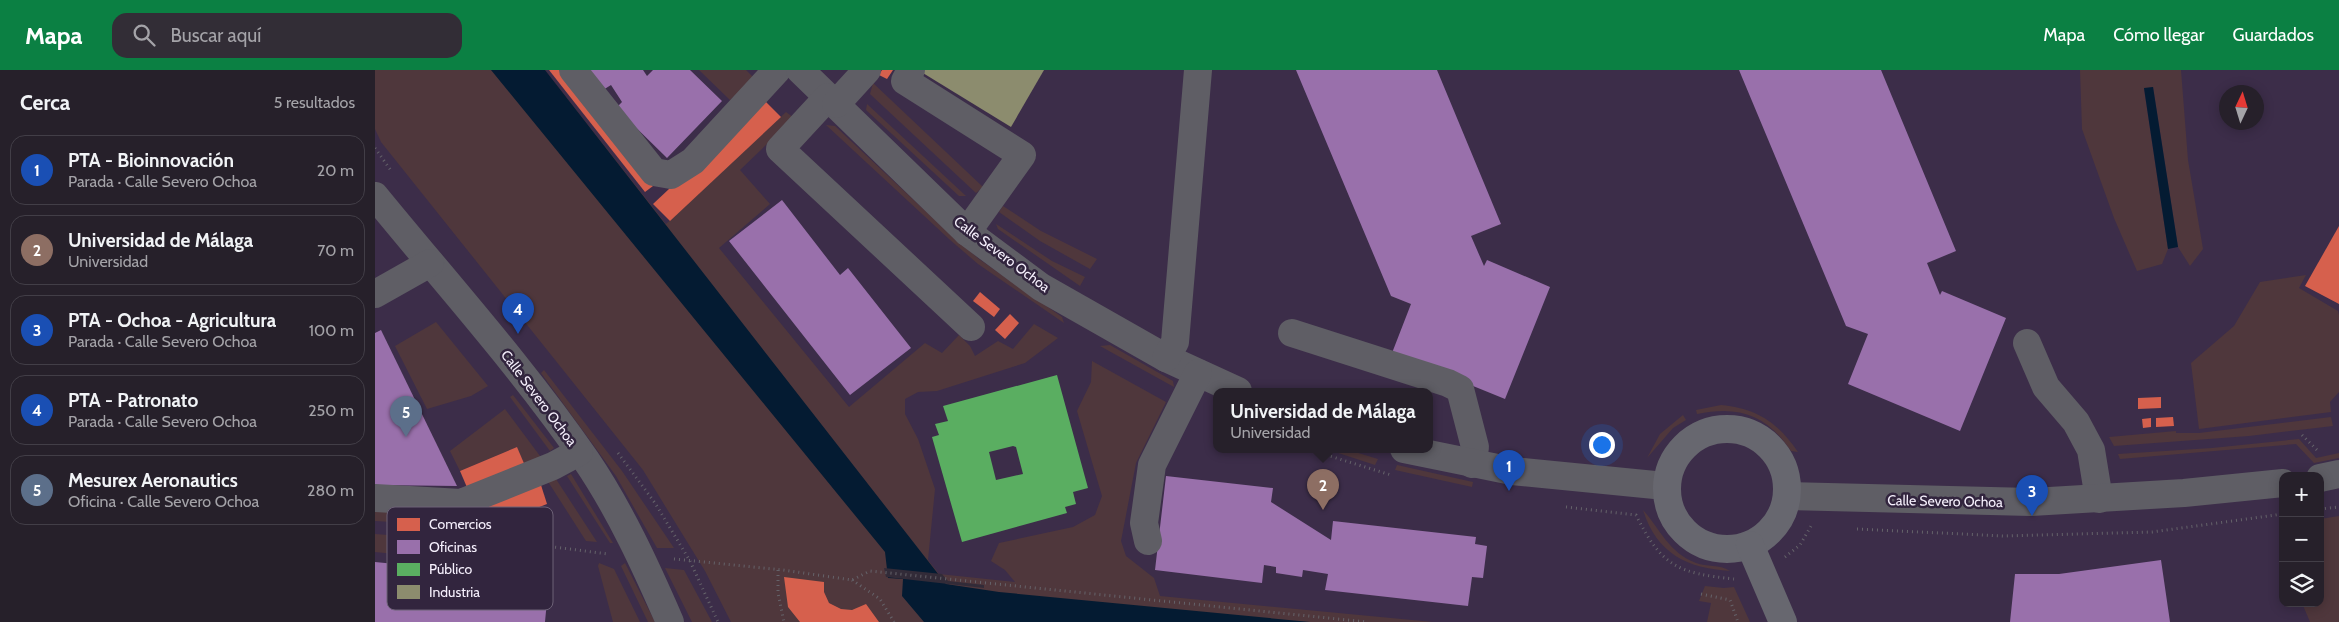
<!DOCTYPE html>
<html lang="es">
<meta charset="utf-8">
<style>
body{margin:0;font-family:Cabin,sans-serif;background:#322d36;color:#f1f3f6}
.controls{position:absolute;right:15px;bottom:15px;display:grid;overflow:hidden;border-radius:10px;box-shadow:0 2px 12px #0003}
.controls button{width:45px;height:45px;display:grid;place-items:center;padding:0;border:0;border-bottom:1px solid #423e47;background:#26202a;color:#f1f3f6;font:25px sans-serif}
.compass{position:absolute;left:1844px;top:15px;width:45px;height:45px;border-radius:50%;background:#26202a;box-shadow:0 2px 12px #0003;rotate:4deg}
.you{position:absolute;left:1226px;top:374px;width:18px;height:18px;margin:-12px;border:4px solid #fff;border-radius:50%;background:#1a73e8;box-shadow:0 0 0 8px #1a73e833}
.badge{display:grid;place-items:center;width:32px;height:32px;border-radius:50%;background:#0b8043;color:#fff;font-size:16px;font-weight:700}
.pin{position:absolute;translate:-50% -41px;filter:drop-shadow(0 1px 2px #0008)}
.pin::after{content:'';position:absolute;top:26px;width:18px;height:15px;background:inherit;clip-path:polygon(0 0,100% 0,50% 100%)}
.popup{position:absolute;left:838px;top:318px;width:220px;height:65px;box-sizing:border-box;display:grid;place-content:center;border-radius:10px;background:#26202a;filter:drop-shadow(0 1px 4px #0005);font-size:16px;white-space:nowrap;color:#a4a3a8}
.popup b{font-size:19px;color:#f1f3f6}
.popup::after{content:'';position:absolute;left:50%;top:100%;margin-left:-10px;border:10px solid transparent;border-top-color:#26202a}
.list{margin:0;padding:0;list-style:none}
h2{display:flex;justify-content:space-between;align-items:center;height:65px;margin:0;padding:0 20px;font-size:21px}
h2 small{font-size:16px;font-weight:400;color:#a4a3a8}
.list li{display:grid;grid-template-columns:32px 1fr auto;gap:15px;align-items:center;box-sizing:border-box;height:70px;margin:0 10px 10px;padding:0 10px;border:1px solid #423e47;border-radius:15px}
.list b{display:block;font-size:19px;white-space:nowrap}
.list p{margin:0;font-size:16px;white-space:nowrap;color:#a4a3a8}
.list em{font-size:16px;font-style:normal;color:#a4a3a8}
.icon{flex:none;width:28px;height:28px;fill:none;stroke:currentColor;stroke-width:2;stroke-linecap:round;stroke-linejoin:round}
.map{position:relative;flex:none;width:1964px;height:552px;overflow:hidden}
header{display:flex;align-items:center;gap:30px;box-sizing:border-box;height:70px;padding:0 25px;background:#0b8043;color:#fff}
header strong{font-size:24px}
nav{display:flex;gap:28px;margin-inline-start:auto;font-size:18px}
.search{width:350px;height:45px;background:#322d36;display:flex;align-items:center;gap:12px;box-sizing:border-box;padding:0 18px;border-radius:15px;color:#a4a3a8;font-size:19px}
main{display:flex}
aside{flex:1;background:#26202a}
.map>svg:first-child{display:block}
.built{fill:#3c2d49;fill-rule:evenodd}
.green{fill:#4f373c}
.water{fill:#041b32}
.pier{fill:#322b38}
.shops{fill:#d6604d}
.offices{fill:#9970ab}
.public{fill:#5aae61;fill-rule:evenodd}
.industry{fill:#8c8c6e}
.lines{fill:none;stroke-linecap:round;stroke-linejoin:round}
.path{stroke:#65636a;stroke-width:3;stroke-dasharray:1 4;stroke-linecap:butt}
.minor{stroke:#5f5e65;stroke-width:28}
.major{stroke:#67676f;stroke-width:28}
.labels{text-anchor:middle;stroke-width:5;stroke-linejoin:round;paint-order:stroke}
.street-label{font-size:14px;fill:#f6f0fd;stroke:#32253e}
.key{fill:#32253e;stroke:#6d6277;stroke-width:1}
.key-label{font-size:14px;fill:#f6f0fd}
</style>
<header>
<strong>Mapa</strong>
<div class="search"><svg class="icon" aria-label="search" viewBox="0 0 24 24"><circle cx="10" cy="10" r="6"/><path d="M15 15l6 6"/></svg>Buscar aquí</div>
<nav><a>Mapa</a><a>Cómo llegar</a><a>Guardados</a></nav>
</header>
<main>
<aside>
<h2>Cerca<small>5 resultados</small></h2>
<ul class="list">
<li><span class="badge" style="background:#1a4fb4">1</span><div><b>PTA - Bioinnovación</b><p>Parada · Calle Severo Ochoa</p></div><em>20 m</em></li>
<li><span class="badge" style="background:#8d6e63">2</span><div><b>Universidad de Málaga</b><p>Universidad</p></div><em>70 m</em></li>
<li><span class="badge" style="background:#1a4fb4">3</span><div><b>PTA - Ochoa - Agricultura</b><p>Parada · Calle Severo Ochoa</p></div><em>100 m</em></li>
<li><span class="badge" style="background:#1a4fb4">4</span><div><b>PTA - Patronato</b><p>Parada · Calle Severo Ochoa</p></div><em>250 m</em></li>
<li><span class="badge" style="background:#5c6f8a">5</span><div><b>Mesurex Aeronautics</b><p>Oficina · Calle Severo Ochoa</p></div><em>280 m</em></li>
</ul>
</aside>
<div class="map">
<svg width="1964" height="552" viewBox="0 0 1964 552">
<rect width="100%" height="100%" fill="#322b38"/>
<path class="built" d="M0,0H1964V552H0ZM1852,22H1882V52H1852ZM842,321H1054V379H842ZM1908,406H1945V533H1908Z"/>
<g class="green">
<path d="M0,0H170L291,154L411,42L419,48L365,100L395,134L344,178L474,337L550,273L567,283L584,265L595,276L600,286L623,271L638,279L659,254L683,268L650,293L562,321L543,322L530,329V344L543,369L560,419L553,490L564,504L640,512L630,500L616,491L624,473L698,457L720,445L727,426L702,341L716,312L717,291L791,332L761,393L746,471L751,486L779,508L785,526L1058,552H356L330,501L268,400L6,72L0,59Z"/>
<path d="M324,0H371L379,8L355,30Z"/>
<path d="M1705,0H1806L1813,90L1828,179L1815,196L1803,177L1778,17L1769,19L1793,179L1787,194L1762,201L1739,148L1707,59Z"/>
<path d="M498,13L608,117L601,123L495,24Z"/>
<path d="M492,34L591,126H584L491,40Z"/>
<path d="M451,55L460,56L577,166L604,189L687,247L689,253L603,194L574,169Z"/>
<path d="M628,136L666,161L722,189L715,199L665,171L624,142Z"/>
<path d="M621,154L677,191L710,207L705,216L623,159Z"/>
<path d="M1931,205L1924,218L1963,241L1964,245V322L1955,332L1956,342L1824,359L1816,293L1859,256L1885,212Z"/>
<path d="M61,252L113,316L96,326L52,339L20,276Z"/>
<path d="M735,275L798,311L799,317L725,276Z"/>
<path d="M169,300L247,401L299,478H282L241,406L166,303Z"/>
<path d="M138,325L179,378L175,381L135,327Z"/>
<path d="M1346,335C1383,339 1402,352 1423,382L1416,381C1392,345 1364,335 1322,344L1321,340Z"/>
<path d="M130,339L168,390L151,398L142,377L85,401L75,381Z"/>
<path d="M1308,345L1311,350L1298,358L1272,388L1285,364Z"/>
<path d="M1956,347L1958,356L1874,366L1739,376L1734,367L1801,361V363H1824Z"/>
<path d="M1924,369L1941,388L1964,383V388L1939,393L1921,374L1745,389L1743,384L1837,378Z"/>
<path d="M951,379H970L1003,389L1000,395Z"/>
<path d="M1022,395L1098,412L1097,417L1020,400Z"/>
<path d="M196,404L238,473H235L192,406Z"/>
<path d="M179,406L222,472L211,471L172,410Z"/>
<path d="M0,439L84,444L85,456L0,451Z"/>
<path d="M1268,440C1286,460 1293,482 1321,493C1332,497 1344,494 1355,501C1312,498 1282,484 1268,440Z"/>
<path d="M1964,446V552H1935L1927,533H1945V449Z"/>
<path d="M0,464L52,468L50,487L0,482Z"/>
<path d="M82,472L174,485V498L81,490Z"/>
<path d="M224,493L239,499L265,552H238L223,496Z"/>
<path d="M250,493L280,552H273L246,496Z"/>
<path d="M290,498L309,500L337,552H317Z"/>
<path d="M1330,516L1349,518L1359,517L1375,552H1332L1336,533L1324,531Z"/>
</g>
<g class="water">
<path d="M116,0H170L571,514L624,522L935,552H549L527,526L528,509L513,508L510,482Z"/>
<path d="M1778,17L1803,177L1793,179L1769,18Z"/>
</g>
<path class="pier" d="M509,498L567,504L573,511L609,515V518L511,507Z"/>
<g class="shops">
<path d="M174,0H186L278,116L270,122Z"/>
<path d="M507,0H518L512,9L504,5Z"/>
<path d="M389,30L406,47L295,151L278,134Z"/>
<path d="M1964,156V234L1930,216Z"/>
<path d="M605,222L625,239L619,247L598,231Z"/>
<path d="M635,244L644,253L630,269L620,260Z"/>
<path d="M1786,327V338L1763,339V328Z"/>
<path d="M1798,347L1799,356L1781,357V348Z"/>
<path d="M1776,348V357L1768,358L1767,349Z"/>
<path d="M142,377L151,398L94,422L85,401Z"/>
<path d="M166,415L172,434L111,458L85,456L84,444Z"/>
<path d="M409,507L449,512V522L454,533L466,539L477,540L491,534L504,552H425L413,537Z"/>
</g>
<g class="offices">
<path d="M214,0H268L272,6L278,0H315L347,31L292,88L241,38L247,32L236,15L228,20Z"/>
<path d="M921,0H1062L1126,154L1096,166L1109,196L1112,190L1175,217L1130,329L1017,283L1036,234L1016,226Z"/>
<path d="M1364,0H1506L1581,181L1552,193L1565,225L1567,221L1631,248L1585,361L1473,314L1493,264L1471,256Z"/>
<path d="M407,130L465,205L473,198L536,278L475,325L354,171Z"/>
<path d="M6,260L82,416L0,415V263Z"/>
<path d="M791,406L898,418L896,432L956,470L958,451L1101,467L1100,474L1112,476L1108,508L1097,507L1093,536L950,520L953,504L928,500L927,507L901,503V497L889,495L887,513L780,500Z"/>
<path d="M1786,490L1795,552H1635L1640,504H1684Z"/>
<path d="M0,492L174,509L170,552H0Z"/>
</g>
<path class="public" d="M682,305L713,418L698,422L701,434L690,437L692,443L587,472L557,367L564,365L560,354L573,351L568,336ZM638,376L641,377L648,404L621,410L614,382Z"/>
<path class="industry" d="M543,0H669L636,57Z"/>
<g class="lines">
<g class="path">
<path d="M0,78L17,102"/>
<path d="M1927,365L1942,380"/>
<path d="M932,379L1016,405"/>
<path d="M243,383L280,433L315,491L343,552"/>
<path d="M1191,437L1261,445C1287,497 1303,503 1359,509"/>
<path d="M1945,439L1964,437"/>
<path d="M1482,459L1628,466L1777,462L1908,444"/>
<path d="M71,463L233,484"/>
<path d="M1410,487L1425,475L1436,456"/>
<path d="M299,489L408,500L477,510L495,501L992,552"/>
<path d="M403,500V523L409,552"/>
<path d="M477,510L505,529L519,552"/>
<path d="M1326,524L1355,530L1363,552"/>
</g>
<g class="minor">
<path d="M198,0L279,102L296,105L318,91L402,0"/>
<path d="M425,0L592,162L666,217L791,288L863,321"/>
<path d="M536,0L530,11L647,85L592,162"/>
<path d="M453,27L405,79L596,257"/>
<path d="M461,34L492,0"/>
<path d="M0,126C71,213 147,297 211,390C245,440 271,497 295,552"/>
<path d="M0,224L55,193"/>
<path d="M917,263L1073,313L1085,319L1100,377L1097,394"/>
<path d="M1652,273L1671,317L1701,352L1716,380L1724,429"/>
<path d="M791,288L800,272L823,0"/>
<path d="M1029,379L1137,401L1290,416"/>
<path d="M1945,408L1964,404"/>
<path d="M1412,426L1656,432L1809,423L1908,413"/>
<path d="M0,428L86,433L178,396L204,382"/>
<path d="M773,471L769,453L777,395L823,303"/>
</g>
<g class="major">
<circle cx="1352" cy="419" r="60"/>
<path d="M1375,475L1408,552"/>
</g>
</g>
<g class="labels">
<g class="street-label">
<text transform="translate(627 184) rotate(37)" y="5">Calle Severo Ochoa</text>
<text transform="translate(164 328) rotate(53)" y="5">Calle Severo Ochoa</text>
<text transform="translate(1570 431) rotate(1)" y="5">Calle Severo Ochoa</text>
</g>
</g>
<rect x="12" y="437" width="166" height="103" rx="8" class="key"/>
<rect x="22" y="448" width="23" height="13" fill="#d6604d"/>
<rect x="22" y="470" width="23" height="14" fill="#9970ab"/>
<rect x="22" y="493" width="23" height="13" fill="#5aae61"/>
<rect x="22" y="515" width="23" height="14" fill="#8c8c6e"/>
<g class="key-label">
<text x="54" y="459">Comercios</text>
<text x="54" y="482">Oficinas</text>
<text x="54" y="504">Público</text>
<text x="54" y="527">Industria</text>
</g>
</svg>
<div class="controls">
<button>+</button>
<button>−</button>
<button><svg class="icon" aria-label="layers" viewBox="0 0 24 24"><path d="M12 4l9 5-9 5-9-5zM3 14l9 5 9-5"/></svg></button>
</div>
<svg class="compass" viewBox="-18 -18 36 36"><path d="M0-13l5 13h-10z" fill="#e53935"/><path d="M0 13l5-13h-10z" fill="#a4a3a8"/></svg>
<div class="you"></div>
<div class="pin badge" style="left:1134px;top:421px;background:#1a4fb4">1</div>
<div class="pin badge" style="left:948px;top:440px;background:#8d6e63">2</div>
<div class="popup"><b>Universidad de Málaga</b>Universidad</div>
<div class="pin badge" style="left:1657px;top:446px;background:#1a4fb4">3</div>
<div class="pin badge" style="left:143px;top:264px;background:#1a4fb4">4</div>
<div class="pin badge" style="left:31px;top:367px;background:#5c6f8a">5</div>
</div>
</main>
